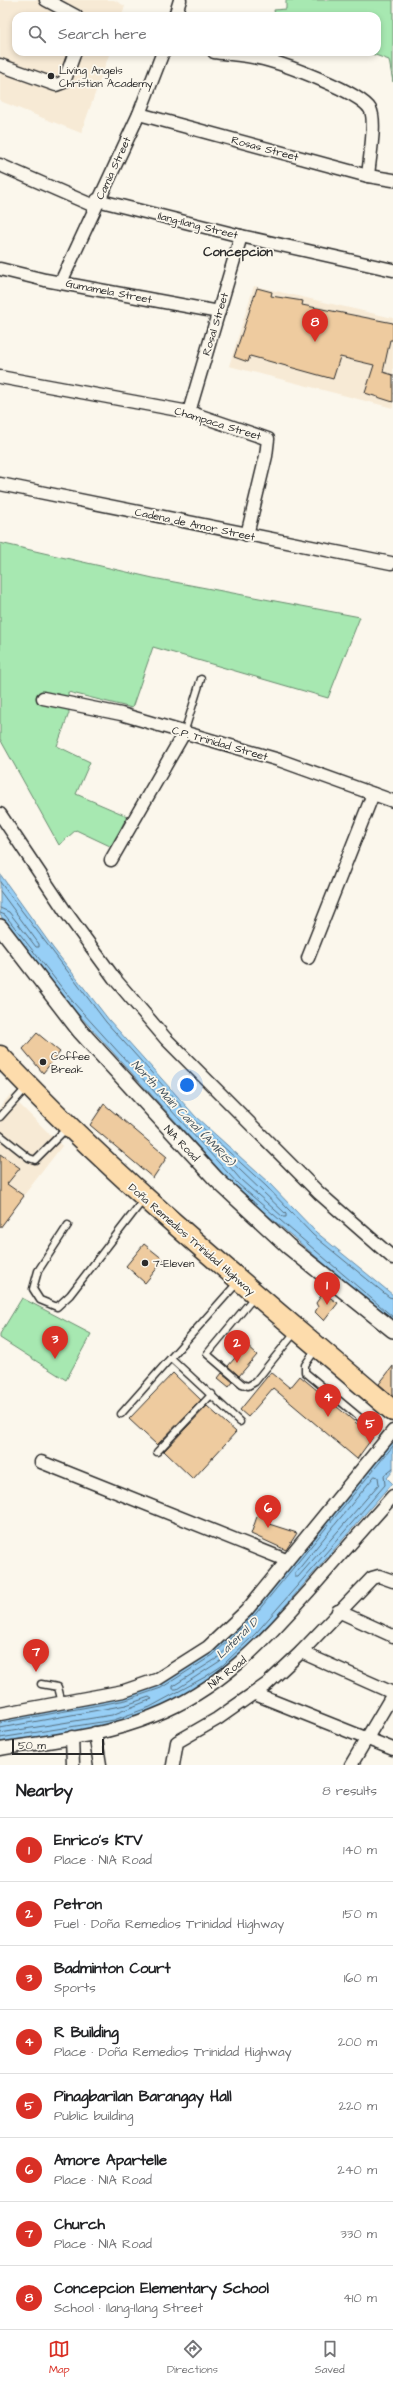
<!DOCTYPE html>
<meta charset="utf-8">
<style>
body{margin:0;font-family:"Architects Daughter",sans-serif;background:#f6f6f6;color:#202124}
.scale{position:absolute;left:12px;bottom:10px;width:92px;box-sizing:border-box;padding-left:4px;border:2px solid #2b2b2b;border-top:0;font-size:11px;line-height:14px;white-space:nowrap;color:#2b2b2b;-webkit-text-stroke:3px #fbf7ec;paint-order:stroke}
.you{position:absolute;left:187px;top:1085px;width:14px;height:14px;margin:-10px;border:3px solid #fff;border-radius:50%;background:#1a73e8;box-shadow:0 0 0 6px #1a73e833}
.badge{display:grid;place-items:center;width:26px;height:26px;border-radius:50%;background:#d93025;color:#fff;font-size:13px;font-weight:700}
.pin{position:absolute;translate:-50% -33px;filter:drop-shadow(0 1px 2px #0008)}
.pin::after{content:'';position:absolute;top:21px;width:14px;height:12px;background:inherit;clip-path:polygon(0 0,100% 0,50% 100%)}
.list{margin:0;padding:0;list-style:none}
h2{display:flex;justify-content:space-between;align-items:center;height:52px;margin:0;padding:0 16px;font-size:17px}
h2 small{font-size:13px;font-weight:400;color:#757577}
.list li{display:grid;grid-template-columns:26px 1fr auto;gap:12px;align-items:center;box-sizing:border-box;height:64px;padding:0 16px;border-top:1px solid #e0e0e0}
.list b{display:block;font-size:15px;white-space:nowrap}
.list p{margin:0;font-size:13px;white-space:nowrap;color:#757577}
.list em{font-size:13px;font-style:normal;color:#757577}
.icon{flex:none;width:22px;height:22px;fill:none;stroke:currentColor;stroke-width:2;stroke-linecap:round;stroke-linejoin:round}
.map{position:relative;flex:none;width:393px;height:1765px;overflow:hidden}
.search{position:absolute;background:#fff;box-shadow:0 2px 6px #0003;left:12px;right:12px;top:12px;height:44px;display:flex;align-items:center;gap:10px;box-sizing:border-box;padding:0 14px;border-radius:12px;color:#757577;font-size:15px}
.sheet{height:564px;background:#fff}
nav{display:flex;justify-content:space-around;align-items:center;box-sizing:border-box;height:56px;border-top:1px solid #e0e0e0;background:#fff;font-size:11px;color:#757577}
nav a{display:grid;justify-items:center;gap:2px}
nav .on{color:#d93025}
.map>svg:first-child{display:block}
.built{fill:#f7ead5}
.green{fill:#a7e8b1;stroke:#698a6e}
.water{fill:#97cff6;stroke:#6c8da5}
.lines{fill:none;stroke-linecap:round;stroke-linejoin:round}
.shore{stroke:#566d7c;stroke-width:1}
.building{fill:#eecb9f;stroke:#2b2b2b}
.service-casing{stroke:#2b2b2b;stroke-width:9}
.minor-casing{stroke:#2b2b2b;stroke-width:15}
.tertiary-casing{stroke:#2b2b2b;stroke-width:18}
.trunk-casing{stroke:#2b2b2b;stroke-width:23}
.service{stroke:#fbf7ec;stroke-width:6}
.minor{stroke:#fbf7ec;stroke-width:12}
.tertiary{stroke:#fbf7ec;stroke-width:15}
.trunk{stroke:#fddcac;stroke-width:20}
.poi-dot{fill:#2b2b2b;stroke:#fbf7ec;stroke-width:1.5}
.labels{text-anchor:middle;stroke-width:3.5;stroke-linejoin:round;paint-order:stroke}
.poi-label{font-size:11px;fill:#2b2b2b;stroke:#fbf7ec;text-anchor:start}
.street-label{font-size:11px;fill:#2b2b2b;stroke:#fbf7ec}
.water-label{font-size:12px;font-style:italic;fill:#46545e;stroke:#fbf7ec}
.quarter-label{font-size:13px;font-weight:bold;fill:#2b2b2b;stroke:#fbf7ec}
</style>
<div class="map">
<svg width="393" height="1765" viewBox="0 0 393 1765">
<rect width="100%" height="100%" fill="#fbf7ec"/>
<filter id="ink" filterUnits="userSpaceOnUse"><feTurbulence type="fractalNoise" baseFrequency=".025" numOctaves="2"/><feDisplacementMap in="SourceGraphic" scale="8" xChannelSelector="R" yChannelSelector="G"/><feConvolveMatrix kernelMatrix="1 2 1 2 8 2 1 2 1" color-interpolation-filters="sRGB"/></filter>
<g filter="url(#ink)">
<g class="built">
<path d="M0,0H114L125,6L122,16H16V52H110L81,133L0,101Z"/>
<path d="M254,286L393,318V408L229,366Z"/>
<path d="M10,1095L62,1146L0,1226V1107Z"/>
</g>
<g class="green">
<path d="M286,0H393V82L389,60L367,52H377V16H275L274,10L286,9Z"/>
<path d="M0,543L153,578L360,617L328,698L153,647L132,708L68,692L69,713L57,746L90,762L76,794L127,816L112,847L76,830L59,845L0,739Z"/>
<path d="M22,1298L91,1334L66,1380L0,1338V1334Z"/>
</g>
<g class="water">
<path d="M0,874L53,948L109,1020L196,1117L269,1183L316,1232L393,1295V1321L378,1310L235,1187L70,1005L0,915Z"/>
<path d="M393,1441V1471L387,1478L392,1483L259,1636C219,1676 170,1709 115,1724C78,1733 38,1736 0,1742V1719L125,1696L250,1615Z"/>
</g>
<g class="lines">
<g class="shore">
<path d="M0,882L106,1022L193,1119L266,1186L313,1235L389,1297L393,1298"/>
<path d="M0,891L39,944V947H36L9,912L0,908"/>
<path d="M0,913L5,915L73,1002L238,1184L393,1317"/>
<path d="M215,1149H218L286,1214V1217H283L241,1180Z"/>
<path d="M375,1476L378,1477L379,1484L298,1577H295V1574Z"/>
<path d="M241,1636L243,1639L220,1661L177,1689H173V1686L216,1659Z"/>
<path d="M0,1723L126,1700L161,1688L213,1655L253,1617L393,1446"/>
<path d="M0,1728L126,1705L149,1697L152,1699L112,1715L0,1733"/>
<path d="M0,1738L114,1720L150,1707L205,1677L223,1665L256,1633L385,1485L384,1475L393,1468"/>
</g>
</g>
<g class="building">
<path d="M257,288L272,292L271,296L303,301L302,305L393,323V340H390L383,372L393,375V402L365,393L374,365L340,357L333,379L250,356L248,362L234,357Z"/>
<path d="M37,1033L60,1052L43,1073L23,1049Z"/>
<path d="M104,1104L167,1157L153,1178L90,1125Z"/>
<path d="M0,1154L20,1168L7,1184L24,1196L0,1228Z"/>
<path d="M144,1244L164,1260L145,1283L126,1266Z"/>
<path d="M323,1293L338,1303L324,1321L315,1312L318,1307L316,1303Z"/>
<path d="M246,1345L257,1355L239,1376L228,1366Z"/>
<path d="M393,1366V1396L379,1384Z"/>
<path d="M271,1372L290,1388L300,1376L373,1437L357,1459L273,1388L248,1417L240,1410Z"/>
<path d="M173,1373L201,1400L157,1445L129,1419Z"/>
<path d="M222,1373L233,1382L229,1387L218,1378Z"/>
<path d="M207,1406L236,1432L193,1479L164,1451Z"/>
<path d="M262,1502L275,1504L269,1524L297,1533L286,1550L251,1534Z"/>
</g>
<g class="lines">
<defs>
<g id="service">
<path d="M184,733L201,679"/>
<path d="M0,1117L27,1087"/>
<path d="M0,1135L29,1158L35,1160L67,1128"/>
<path d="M68,1225L38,1271L33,1289L40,1300L57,1307L70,1295L144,1199"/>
<path d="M255,1296L207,1354L242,1384L248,1386L255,1382L296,1331"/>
<path d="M316,1349L305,1365V1372L365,1422"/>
<path d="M171,1358L240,1422"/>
<path d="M121,1414L238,1282"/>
<path d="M157,1452L212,1394"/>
<path d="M41,1684L58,1687L62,1703"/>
</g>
<g id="minor">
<path d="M46,0L76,16"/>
<path d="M175,16L180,0"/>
<path d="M214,52C230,54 247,55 263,59C284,64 360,92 370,109C377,120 369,161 368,176"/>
<path d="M0,65L56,85L64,82L75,52"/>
<path d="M139,114L368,176L393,180"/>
<path d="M0,165L94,206"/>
<path d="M97,200L241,236L393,270"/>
<path d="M0,269L45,280L219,312"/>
<path d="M61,282L139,114L163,52"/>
<path d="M0,377L189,412L268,439L266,456L247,535"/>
<path d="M189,412L241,236"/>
<path d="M0,484L391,563"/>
<path d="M43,698L121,714L279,760L393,801"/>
<path d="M0,814L65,911L114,978L166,1039L319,1193L393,1258"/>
<path d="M111,860L184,733"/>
<path d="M308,958L373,794"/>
<path d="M41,1462L286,1560"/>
<path d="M338,1611L393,1636"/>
<path d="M301,1652L393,1693"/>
<path d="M255,1694L393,1749"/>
<path d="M0,1714L124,1691L156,1680L208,1647L246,1611L393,1431"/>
<path d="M95,1733L100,1765"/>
<path d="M72,1737L73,1765"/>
<path d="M0,1749C51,1741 105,1736 153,1716C221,1689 262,1643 309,1591C337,1559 365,1527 393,1496"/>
<path d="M173,1765L177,1742L217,1719L267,1684L301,1652L372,1578L379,1576L393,1581"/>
<path d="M351,1765L393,1694"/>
</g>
<path id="tertiary" d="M0,927L80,1031L216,1179L288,1246L393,1330"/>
<path id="trunk" d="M0,1056C121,1185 259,1296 393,1411"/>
</defs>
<use href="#service" class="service-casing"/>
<use href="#minor" class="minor-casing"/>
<use href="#tertiary" class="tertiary-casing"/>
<use href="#trunk" class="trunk-casing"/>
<use href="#service" class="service"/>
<use href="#minor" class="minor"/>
<use href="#tertiary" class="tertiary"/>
<use href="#trunk" class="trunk"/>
</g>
</g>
<g class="poi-dot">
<circle cx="51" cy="76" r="4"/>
<circle cx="43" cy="1062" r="4"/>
<circle cx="145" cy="1263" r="4"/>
</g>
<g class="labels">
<g class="poi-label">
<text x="59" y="74">Living Angels<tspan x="59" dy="13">Christian Academy</tspan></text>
<text x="51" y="1060">Coffee<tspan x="51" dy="13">Break</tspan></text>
<text x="153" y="1267">7-Eleven</text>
</g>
<g class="street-label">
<text transform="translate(265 148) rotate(15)" y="4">Rosas Street</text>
<text transform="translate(113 168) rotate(-65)" y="4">Camia Street</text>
<text transform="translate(198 225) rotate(14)" y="4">Ilang-Ilang Street</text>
<text transform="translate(109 291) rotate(11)" y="4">Gumamela Street</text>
<text transform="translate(215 324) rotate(-73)" y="4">Rosal Street</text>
<text transform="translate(218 423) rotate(17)" y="4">Champaca Street</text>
<text transform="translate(195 524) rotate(12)" y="4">Cadena de Amor Street</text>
<text transform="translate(220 743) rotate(16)" y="4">C.P. Trinidad Street</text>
<text transform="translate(182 1143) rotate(46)" y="4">NIA Road</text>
<text transform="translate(192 1239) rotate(41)" y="4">Doña Remedios Trinidad Highway</text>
<text transform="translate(227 1672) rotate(-38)" y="4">NIA Road</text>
</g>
<g class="water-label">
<text transform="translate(183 1113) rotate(46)" y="4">North Main Canal (AMRIS)</text>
<text transform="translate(237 1638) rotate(-44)" y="4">Lateral D</text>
</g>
<g class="quarter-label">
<text x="238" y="256">Concepcion</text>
</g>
</g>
</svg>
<div class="scale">50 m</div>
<div class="you"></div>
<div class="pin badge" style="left:327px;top:1305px">1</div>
<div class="pin badge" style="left:237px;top:1363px">2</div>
<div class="pin badge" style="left:55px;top:1359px">3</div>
<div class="pin badge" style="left:328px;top:1417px">4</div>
<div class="pin badge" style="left:370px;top:1444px">5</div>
<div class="pin badge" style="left:268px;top:1528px">6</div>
<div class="pin badge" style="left:36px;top:1672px">7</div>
<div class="pin badge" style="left:315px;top:342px">8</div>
<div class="search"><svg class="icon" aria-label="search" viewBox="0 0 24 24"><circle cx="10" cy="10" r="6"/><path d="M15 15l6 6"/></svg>Search here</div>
</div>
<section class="sheet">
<h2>Nearby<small>8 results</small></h2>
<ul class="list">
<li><span class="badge">1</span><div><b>Enrico's KTV</b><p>Place · NIA Road</p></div><em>140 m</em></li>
<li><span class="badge">2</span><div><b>Petron</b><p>Fuel · Doña Remedios Trinidad Highway</p></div><em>150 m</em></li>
<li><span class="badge">3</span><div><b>Badminton Court</b><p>Sports</p></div><em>160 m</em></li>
<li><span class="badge">4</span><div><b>R Building</b><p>Place · Doña Remedios Trinidad Highway</p></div><em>200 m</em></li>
<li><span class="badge">5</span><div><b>Pinagbarilan Barangay Hall</b><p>Public building</p></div><em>220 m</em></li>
<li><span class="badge">6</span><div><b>Amore Apartelle</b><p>Place · NIA Road</p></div><em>240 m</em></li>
<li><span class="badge">7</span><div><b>Church</b><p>Place · NIA Road</p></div><em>330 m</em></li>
<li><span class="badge">8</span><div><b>Concepcion Elementary School</b><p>School · Ilang-Ilang Street</p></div><em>410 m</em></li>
</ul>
</section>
<nav>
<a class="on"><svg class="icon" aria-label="map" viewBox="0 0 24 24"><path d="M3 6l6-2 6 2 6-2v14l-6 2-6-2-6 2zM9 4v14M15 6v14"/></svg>Map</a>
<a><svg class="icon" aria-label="directions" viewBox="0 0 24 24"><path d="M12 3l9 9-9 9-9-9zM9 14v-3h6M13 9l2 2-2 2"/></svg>Directions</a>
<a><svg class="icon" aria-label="saved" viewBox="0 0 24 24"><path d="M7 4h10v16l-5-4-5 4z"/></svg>Saved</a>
</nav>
